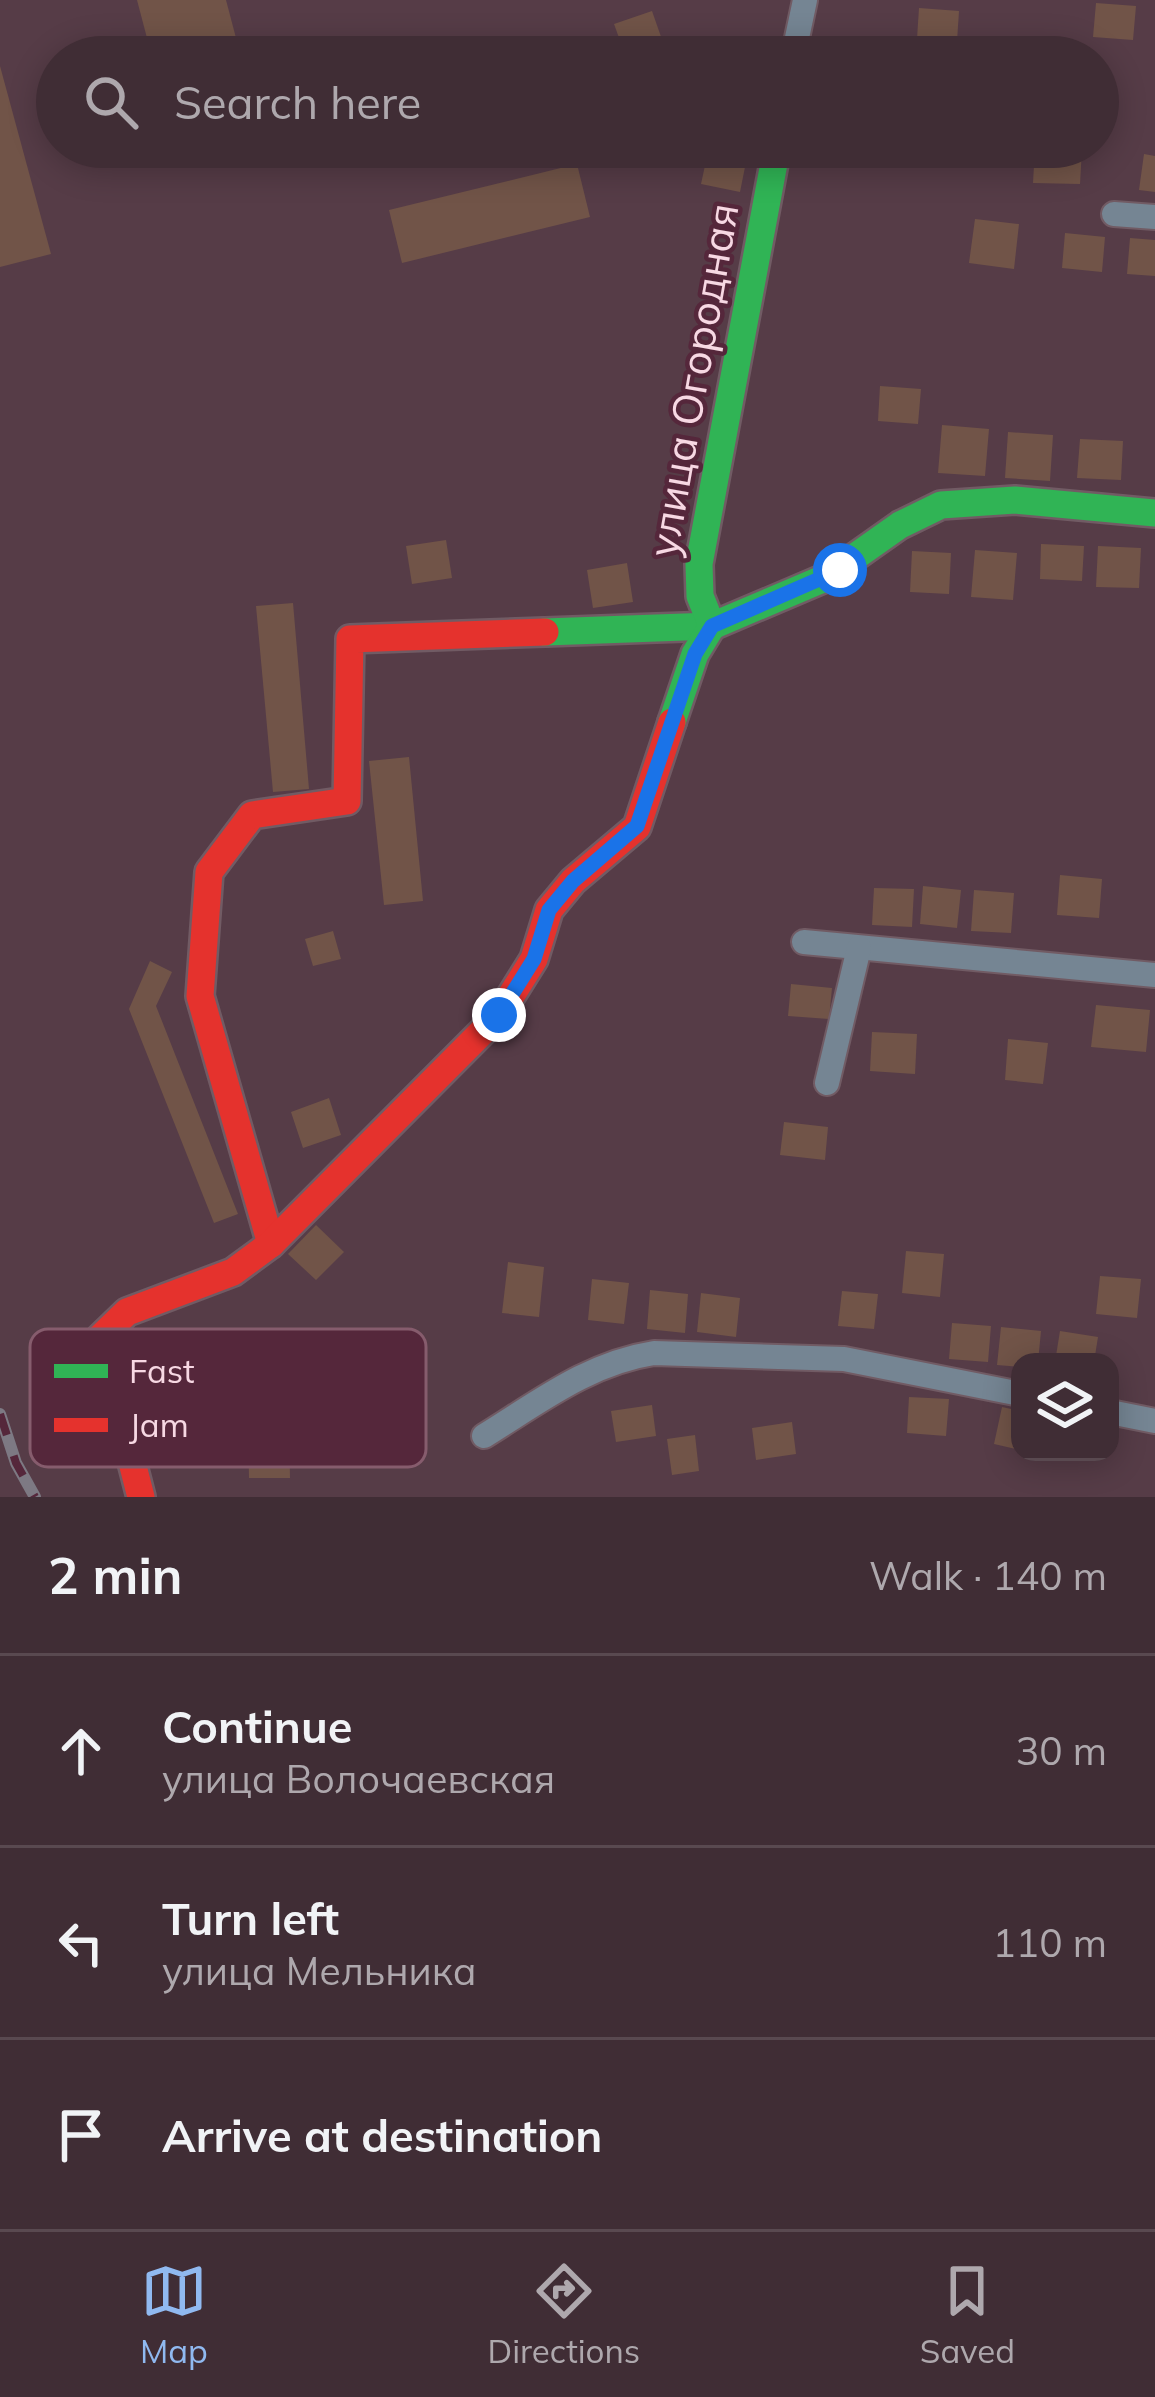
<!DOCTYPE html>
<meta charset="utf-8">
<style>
body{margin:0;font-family:Mulish,sans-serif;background:#4b3941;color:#f1f3f6}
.controls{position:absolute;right:36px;bottom:36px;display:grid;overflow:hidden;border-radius:24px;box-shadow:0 6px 30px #0003}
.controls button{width:108px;height:108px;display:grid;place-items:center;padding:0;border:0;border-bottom:3px solid #594950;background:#402d35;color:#f1f3f6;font:60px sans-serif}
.stop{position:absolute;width:36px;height:36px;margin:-27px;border:9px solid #1a73e8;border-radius:50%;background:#fff}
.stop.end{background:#1a73e8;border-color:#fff;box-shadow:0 3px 12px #0008}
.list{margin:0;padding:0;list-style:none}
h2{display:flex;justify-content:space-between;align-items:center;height:156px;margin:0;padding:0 48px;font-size:51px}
h2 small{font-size:39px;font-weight:400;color:#aea8ad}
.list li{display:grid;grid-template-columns:78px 1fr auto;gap:36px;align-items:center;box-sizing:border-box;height:192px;padding:0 48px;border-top:3px solid #594950}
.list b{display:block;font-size:45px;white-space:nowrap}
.list p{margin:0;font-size:39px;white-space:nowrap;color:#aea8ad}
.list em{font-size:39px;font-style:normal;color:#aea8ad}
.icon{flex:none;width:66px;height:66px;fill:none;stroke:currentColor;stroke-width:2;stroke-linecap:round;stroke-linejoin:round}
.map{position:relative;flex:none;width:1155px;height:1497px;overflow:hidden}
.search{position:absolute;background:#402d35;box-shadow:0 6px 30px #0003;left:36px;right:36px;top:36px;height:132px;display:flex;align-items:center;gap:30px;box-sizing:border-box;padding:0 42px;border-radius:66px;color:#aea8ad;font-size:45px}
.sheet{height:732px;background:#402d35}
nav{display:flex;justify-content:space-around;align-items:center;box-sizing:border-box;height:168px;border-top:3px solid #594950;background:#402d35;font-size:33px;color:#aea8ad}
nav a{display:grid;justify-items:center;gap:6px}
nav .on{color:#90b9f0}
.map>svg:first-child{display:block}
.building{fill:#715448}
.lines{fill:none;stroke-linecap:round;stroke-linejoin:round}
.street-casing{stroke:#715b64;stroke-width:28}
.fast-casing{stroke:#715b64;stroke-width:32}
.jam-casing{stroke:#715b64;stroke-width:32}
.street{stroke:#758593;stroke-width:24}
.fast{stroke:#30b455;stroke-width:27}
.jam{stroke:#e5322d;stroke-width:27}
.rail-casing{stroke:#7d7983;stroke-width:12}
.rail{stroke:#55273b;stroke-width:8;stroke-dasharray:22;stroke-linecap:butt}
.route{stroke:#1a73e8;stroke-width:15}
.labels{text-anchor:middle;stroke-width:9;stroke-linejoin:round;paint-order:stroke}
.street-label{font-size:42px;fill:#f7d8e3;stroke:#55273b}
.key{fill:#55273b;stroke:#865c6d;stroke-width:3}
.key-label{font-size:33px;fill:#f7d8e3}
</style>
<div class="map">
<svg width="1155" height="1497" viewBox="0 0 1155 1497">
<rect width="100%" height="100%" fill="#563c47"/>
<g class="building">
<path d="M137,0H226L241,57H152Z"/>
<path d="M1096,3L1136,6L1133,40L1093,37Z"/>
<path d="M919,8L959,11L956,57L916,54Z"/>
<path d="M652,11L666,51L647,57H626L614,24Z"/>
<path d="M0,66L51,254L0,267Z"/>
<path d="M709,147L748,152L740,192L701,184Z"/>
<path d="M1035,148L1082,149L1080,184L1033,183Z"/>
<path d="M1144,154L1155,156V192L1139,190Z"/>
<path d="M577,164L590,217L402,263L389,210Z"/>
<path d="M975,219L1019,224L1014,269L969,263Z"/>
<path d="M1065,233L1105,237L1102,272L1062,268Z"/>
<path d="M1130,238L1155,240V276L1127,274Z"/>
<path d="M880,386L921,389L918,424L878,421Z"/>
<path d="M942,425L989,429L985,476L938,473Z"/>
<path d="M1008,432L1053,435L1050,481L1005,478Z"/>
<path d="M1080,439L1123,441L1121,480L1077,478Z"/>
<path d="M446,540L452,578L412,584L406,546Z"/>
<path d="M1041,544L1084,546L1082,581L1040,579Z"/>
<path d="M1098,546L1141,548L1139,588L1096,587Z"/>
<path d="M975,550L1017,553L1013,600L971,597Z"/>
<path d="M912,551L951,553L949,594L910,592Z"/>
<path d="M627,563L633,602L593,608L587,570Z"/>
<path d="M293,603L309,789L273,792L256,606Z"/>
<path d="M409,757L423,901L384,905L369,761Z"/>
<path d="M1060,875L1102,879L1099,918L1057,915Z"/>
<path d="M923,886L961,890L957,928L920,924Z"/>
<path d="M874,888L914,889L912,927L872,925Z"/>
<path d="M974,890L1014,893L1011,933L971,931Z"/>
<path d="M333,931L341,959L313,966L305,939Z"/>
<path d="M150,961L172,972L156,1006L238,1214L214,1223L129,1009Z"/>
<path d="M791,984L832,988L829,1019L788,1016Z"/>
<path d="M1096,1005L1150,1010L1146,1052L1091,1047Z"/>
<path d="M872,1032L917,1034L915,1074L870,1071Z"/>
<path d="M1008,1039L1048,1043L1043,1084L1005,1080Z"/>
<path d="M329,1098L341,1135L303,1148L291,1112Z"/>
<path d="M784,1122L828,1127L825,1160L780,1155Z"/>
<path d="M316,1225L344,1252L316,1280L288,1254Z"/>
<path d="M906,1251L944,1254L940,1297L902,1293Z"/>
<path d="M508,1262L544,1267L539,1317L502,1313Z"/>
<path d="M1100,1276L1141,1279L1137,1318L1096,1314Z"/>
<path d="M592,1279L629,1283L624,1324L588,1320Z"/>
<path d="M650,1290L688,1294L685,1333L647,1329Z"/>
<path d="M842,1291L878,1294L874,1329L838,1326Z"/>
<path d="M701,1293L740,1298L736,1337L697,1332Z"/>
<path d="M952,1323L991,1326L988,1362L949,1359Z"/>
<path d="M1001,1327L1041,1331L1038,1362H1020V1367L997,1365Z"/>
<path d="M1060,1331L1098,1337L1094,1362H1055Z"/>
<path d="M909,1397L949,1399L946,1436L907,1433Z"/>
<path d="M652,1405L656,1436L616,1442L611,1411Z"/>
<path d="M1002,1407L1020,1411V1450L994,1444Z"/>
<path d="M792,1422L796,1454L756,1460L752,1428Z"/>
<path d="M248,1432H289L290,1478H249Z"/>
<path d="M695,1435L699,1471L672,1475L667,1439Z"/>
</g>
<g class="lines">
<defs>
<g id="street">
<path d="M793,57L805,0"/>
<path d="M1114,214L1155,217"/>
<path d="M804,942L1155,975"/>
<path d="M827,1083L859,948"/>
<path d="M1110,1412L1155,1421"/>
<path d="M484,1436C539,1402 589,1363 654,1353L844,1359L1020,1394"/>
</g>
<g id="fast">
<path d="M545,632L712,626L825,578L900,525L941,505L1015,500L1155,513"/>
<path d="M672,722L695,654L712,626L700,596L699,564L777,147"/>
</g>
<g id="jam">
<path d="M271,1244L200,996L209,872L252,815L347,801L350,639L545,632"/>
<path d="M141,1497L100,1338L127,1312L233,1272L271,1244L499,1015L534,959L549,910L573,881L637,827L672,722"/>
</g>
</defs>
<use href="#street" class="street-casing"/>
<use href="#fast" class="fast-casing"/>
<use href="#jam" class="jam-casing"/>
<use href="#street" class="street"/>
<use href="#fast" class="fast"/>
<use href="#jam" class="jam"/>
<defs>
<path id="rail" d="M0,1414L16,1463L35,1497"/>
</defs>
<use href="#rail" class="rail-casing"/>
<use href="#rail" class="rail"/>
</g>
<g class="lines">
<path class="route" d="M499,1015L534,959L549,910L573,881L637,826L695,654L712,626L840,570"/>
</g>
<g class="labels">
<g class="street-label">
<text transform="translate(693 380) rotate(-80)" y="15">улица Огородная</text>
</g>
</g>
<rect x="30" y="1329" width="396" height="138" rx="18" class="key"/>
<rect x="54" y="1364" width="54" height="14" fill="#30b455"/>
<rect x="54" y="1418" width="54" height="14" fill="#e5322d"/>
<g class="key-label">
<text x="129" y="1383">Fast</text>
<text x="129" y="1437">Jam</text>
</g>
</svg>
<div class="controls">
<button><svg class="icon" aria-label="layers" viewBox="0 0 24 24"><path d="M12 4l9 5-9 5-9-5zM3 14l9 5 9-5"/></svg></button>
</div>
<div class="stop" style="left:840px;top:570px"></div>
<div class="stop end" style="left:499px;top:1015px"></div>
<div class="search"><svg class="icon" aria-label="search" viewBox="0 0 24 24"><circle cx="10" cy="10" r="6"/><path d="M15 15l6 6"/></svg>Search here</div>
</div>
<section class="sheet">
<h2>2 min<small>Walk · 140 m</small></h2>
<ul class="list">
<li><svg class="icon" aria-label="ahead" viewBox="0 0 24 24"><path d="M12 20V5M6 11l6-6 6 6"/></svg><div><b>Continue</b><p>улица Волочаевская</p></div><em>30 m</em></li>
<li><svg class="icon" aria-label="left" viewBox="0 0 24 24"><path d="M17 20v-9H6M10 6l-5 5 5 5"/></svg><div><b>Turn left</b><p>улица Мельника</p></div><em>110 m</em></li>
<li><svg class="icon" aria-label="arrive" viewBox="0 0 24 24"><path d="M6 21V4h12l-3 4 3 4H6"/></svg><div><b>Arrive at destination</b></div></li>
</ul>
</section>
<nav>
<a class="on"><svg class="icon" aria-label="map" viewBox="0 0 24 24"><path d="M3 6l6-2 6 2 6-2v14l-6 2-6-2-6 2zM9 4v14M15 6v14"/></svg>Map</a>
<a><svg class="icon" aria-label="directions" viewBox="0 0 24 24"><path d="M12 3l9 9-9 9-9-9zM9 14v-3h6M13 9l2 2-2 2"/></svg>Directions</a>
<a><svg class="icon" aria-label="saved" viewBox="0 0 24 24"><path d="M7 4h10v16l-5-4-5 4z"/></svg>Saved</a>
</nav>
